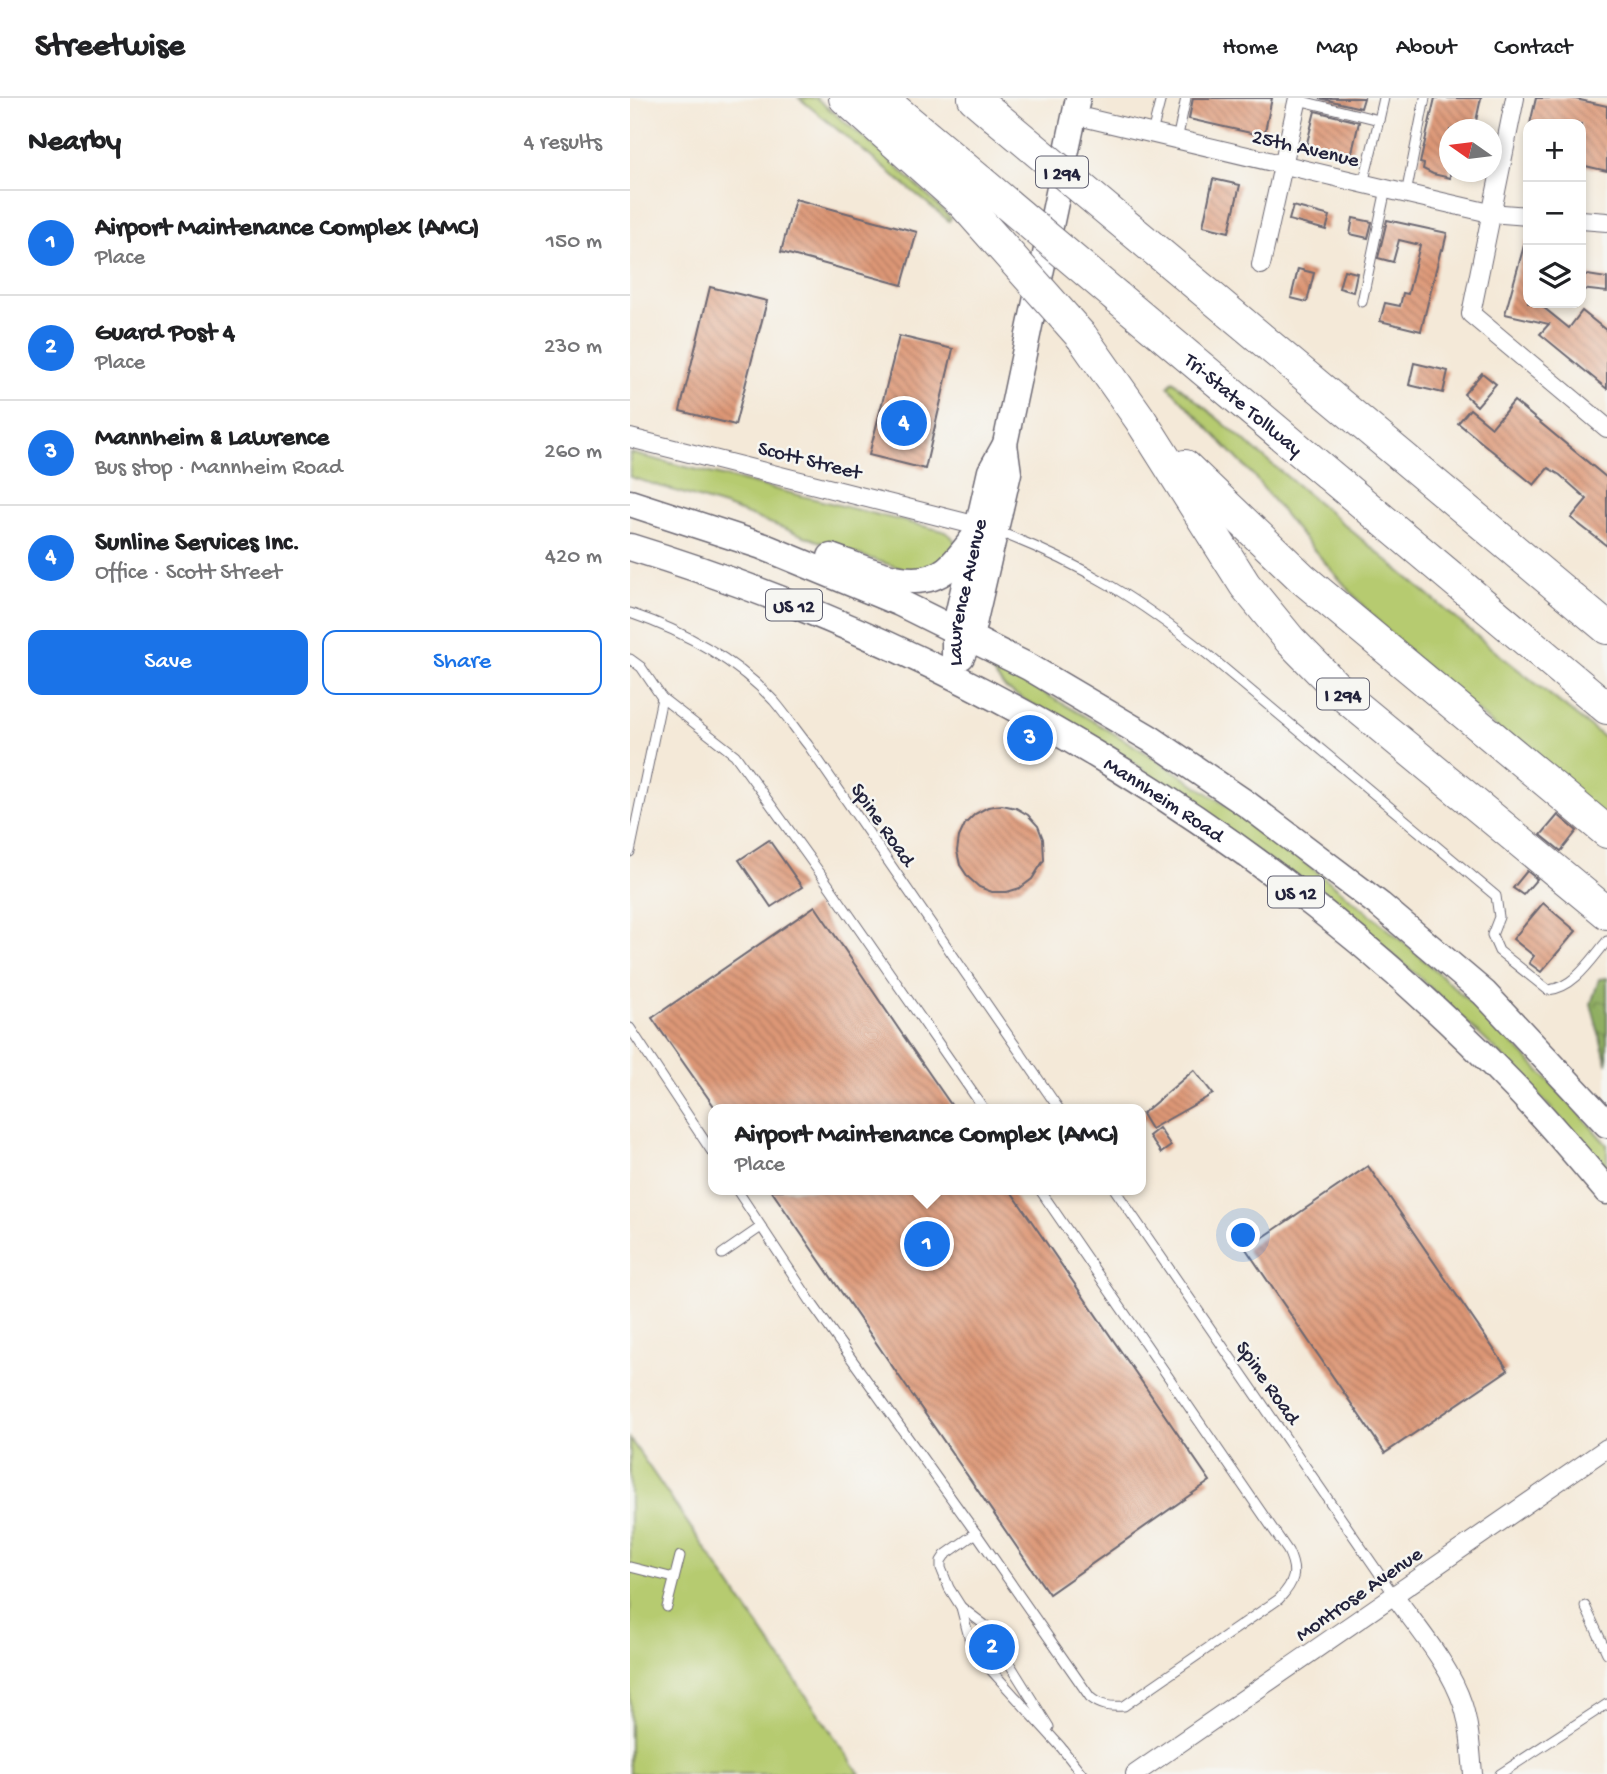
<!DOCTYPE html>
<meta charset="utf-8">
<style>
body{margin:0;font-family:"Gochi Hand",sans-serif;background:#f6f6f6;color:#202124}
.controls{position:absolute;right:21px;top:21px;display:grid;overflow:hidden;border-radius:14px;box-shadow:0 4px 10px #0003}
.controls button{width:63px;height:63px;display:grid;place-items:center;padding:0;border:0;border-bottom:2px solid #e0e0e0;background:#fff;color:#202124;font:35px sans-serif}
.compass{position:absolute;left:809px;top:21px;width:63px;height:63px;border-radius:50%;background:#fff;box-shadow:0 4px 10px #0003;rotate:284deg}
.you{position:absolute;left:614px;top:1138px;width:24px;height:24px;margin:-18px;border:5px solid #fff;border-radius:50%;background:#1a73e8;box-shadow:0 0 0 10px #1a73e833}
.badge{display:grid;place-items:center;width:46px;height:46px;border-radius:50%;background:#1a73e8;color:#fff;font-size:23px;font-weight:700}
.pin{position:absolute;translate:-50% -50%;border:4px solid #fff;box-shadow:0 2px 7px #0006}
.popup{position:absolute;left:78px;top:1006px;width:438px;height:91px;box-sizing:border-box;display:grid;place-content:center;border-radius:14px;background:#fff;filter:drop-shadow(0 2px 5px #0005);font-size:23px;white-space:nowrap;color:#757577}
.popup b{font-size:26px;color:#202124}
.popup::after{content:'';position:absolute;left:50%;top:100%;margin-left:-14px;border:14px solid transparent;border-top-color:#fff}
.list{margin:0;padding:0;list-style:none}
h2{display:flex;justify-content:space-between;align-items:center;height:91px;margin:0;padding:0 28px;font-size:30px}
h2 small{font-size:23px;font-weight:400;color:#757577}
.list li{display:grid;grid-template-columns:46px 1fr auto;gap:21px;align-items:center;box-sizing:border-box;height:105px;padding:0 28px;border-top:2px solid #e0e0e0}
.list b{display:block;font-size:26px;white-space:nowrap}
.list p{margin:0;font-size:23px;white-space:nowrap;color:#757577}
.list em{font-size:23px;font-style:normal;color:#757577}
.actions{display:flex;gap:14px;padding:21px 28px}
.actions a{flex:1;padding:16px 0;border:2px solid #1a73e8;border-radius:14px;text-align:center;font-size:24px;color:#1a73e8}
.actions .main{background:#1a73e8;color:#fff}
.icon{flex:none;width:38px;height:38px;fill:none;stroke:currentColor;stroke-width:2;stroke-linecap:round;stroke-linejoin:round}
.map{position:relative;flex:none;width:977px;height:1676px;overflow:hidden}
header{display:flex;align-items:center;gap:42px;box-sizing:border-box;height:98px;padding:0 35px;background:#fff;border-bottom:2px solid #e0e0e0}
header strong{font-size:33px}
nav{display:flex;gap:38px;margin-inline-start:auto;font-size:24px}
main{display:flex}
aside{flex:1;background:#fff}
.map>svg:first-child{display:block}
.green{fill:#b6cb70;stroke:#6c7656;stroke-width:2}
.forest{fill:url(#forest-crowns);stroke:#59684e;stroke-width:2}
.building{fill:url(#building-back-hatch)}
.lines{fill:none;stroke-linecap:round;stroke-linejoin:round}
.service-casing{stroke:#6c6872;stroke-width:11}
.minor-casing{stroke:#6c6872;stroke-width:20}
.secondary-casing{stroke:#6c6872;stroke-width:27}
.primary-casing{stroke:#6c6872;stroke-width:29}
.motorway-casing{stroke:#6c6872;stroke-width:34}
.service{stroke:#fff;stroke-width:9}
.minor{stroke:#fff;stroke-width:18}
.secondary{stroke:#fff;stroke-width:24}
.primary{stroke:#fff;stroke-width:26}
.motorway{stroke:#fff;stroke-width:32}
.motorway-bridge-casing{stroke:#6c6872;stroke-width:34;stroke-linecap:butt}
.motorway-bridge{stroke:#fff;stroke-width:32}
.labels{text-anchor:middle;stroke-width:5;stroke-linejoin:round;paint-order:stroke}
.shield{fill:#f6f6f2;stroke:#626272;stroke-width:2}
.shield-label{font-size:19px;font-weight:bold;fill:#22223b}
.street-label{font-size:21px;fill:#22223b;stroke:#f6f6f2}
</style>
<header>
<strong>Streetwise</strong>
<nav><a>Home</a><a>Map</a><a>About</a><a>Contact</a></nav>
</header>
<main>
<aside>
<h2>Nearby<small>4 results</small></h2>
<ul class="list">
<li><span class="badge">1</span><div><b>Airport Maintenance Complex (AMC)</b><p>Place</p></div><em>150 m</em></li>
<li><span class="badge">2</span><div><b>Guard Post 4</b><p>Place</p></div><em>230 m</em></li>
<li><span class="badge">3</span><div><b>Mannheim &amp; Lawrence</b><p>Bus stop · Mannheim Road</p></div><em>260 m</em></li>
<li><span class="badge">4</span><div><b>Sunline Services Inc.</b><p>Office · Scott Street</p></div><em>420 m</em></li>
</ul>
<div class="actions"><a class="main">Save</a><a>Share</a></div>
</aside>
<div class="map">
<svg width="977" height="1676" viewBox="0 0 977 1676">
<defs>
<pattern id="forest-crowns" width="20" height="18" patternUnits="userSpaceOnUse" patternTransform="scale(1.75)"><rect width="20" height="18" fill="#90af62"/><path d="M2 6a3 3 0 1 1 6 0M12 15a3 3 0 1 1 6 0" fill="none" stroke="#758e52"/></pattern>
<pattern id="building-back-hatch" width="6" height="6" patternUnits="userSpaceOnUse" patternTransform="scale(1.75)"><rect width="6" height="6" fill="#dd9776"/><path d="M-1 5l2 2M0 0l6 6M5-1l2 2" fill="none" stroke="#b37b62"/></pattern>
</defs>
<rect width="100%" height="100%" fill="#f6f6f2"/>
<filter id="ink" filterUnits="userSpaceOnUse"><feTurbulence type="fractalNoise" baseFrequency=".0143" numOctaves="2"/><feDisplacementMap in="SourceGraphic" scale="14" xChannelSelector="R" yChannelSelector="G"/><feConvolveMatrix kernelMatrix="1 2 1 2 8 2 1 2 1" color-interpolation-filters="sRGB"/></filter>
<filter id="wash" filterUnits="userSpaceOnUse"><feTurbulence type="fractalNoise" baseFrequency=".00686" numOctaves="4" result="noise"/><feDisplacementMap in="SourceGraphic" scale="28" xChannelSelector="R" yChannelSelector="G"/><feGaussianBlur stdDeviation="1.57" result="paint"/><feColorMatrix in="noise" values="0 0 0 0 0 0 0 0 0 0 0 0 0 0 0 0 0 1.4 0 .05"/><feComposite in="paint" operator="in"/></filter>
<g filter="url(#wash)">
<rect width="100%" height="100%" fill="#f4e9d8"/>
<g class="green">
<path d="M169,0H186L252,55L321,120L319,123Z"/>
<path d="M543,283L866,554L977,642V727L770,546L734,509L670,436L622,376L538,288Z"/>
<path d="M0,355L313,433L321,438L326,445L311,468L276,472L201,448L97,409L0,379Z"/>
<path d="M356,563C416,596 476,629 535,667C698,771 850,900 977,1047V1070L868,954L790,880L712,815L504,665L376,591L354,565Z"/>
<path d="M0,1341L230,1676H0Z"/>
</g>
<path class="forest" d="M977,880V966L961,906L969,881Z"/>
<g id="blocks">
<g class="building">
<path d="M563,0H642L634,38L559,21Z"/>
<path d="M689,0H734L731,10Z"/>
<path d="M805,0H851L844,32H820V80L803,76L793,71L794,66L790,65Z"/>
<path d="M906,0H941L977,8V73L951,67V26H900Z"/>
<path d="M685,13L729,24L721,59L676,49Z"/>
<path d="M583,81L610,87L599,134L573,128Z"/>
<path d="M165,101L287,134L272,187L151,154Z"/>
<path d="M663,108L700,118L696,132L659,122Z"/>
<path d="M723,120L742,124L738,140L720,136Z"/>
<path d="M757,122L817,135L813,152L811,151L791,233L750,223L755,205L770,208L773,195L778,196L790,147L769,142L763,164L748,160Z"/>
<path d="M895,144H898V205H914L913,209L939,230L952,213L977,233V291L910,236L919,226L875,216Z"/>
<path d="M668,171L684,175L677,204L661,200Z"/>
<path d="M714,172L727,175L723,194L709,190Z"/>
<path d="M951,176L977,180V194L951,191Z"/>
<path d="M80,189L137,203L105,327L50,313Z"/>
<path d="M269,238L323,251L295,371L239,357Z"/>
<path d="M784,265L818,273L813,295L779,287Z"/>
<path d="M852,275L866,286L847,308L834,296Z"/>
<path d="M884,303L977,380V448L941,420L957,401L930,377L918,370L904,387L828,325L840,311L862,329Z"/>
<path d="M372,707L386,710L398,717L408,728L413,741L414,762L402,781L390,790L377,794H362L349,789L338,779L330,767L327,753L329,739L335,726L345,716L358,709Z"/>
<path d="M928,717L947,733L931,753L911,737Z"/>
<path d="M139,742L172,789L141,809L109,762Z"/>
<path d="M897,773L907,781L893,797L883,790Z"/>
<path d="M913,805L946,833L911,874L899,865L904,858L883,841Z"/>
<path d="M185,808L283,952L324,1011H86L22,920Z"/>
<path d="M564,972L583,996L521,1031L512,1016Z"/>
<path d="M529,1030L541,1048L531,1055L519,1038Z"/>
<path d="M738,1068L878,1272L755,1355L616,1151Z"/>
<path d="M141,1092H380L580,1383L419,1496Z"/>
</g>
</g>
</g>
<g filter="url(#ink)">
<use href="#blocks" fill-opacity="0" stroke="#6c6872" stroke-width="2"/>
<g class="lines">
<defs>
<g id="service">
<path d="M668,2L749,22L733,86"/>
<path d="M749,22L754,0"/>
<path d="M522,35L531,0"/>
<path d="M547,42L556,0"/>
<path d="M776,96L795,0"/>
<path d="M732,204L756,91"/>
<path d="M369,434C450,465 510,502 577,556L866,798L869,819L862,837L869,853L918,892C944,890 961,862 977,843"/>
<path d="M0,515C53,533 106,562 144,603C156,617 166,632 178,647L429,1011"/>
<path d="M0,561L11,569L32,600L105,657L195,782L354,1011"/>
<path d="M0,754L32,600"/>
<path d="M0,930L84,1057"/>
<path d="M107,1092L183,1207L346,1435"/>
<path d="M410,1092L658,1453C668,1474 665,1484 649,1501L494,1608C481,1609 470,1608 460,1599L346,1435L315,1457L311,1463V1470L319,1490L331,1509L340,1543L350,1560L430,1648L452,1676"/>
<path d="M485,1092L764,1497"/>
<path d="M92,1156L131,1129"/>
<path d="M0,1469L44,1480"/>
<path d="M955,1508L977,1555"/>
<path d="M37,1509L50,1458"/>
<path d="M331,1509L356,1528L419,1629"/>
<path d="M870,1676L977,1606"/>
</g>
<g id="minor">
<path d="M885,0L841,216L977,330"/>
<path d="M444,17L756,91L860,115L898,118"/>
<path d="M951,122L977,124"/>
<path d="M631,167L668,0"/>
<path d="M0,340L348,428"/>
<path d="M764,1497C788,1531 820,1567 833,1607C840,1629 841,1653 843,1676"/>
<path d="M505,1676L977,1350"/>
</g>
<g id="secondary">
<path d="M332,559L341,539L379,375L375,346"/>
<path id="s1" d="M324,577V531L360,373L375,346L448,0"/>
</g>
<g id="primary">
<path d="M0,405L132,448L270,505L399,569L521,641L618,707L750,807L854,895L977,1026"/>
<path id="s2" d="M0,449C334,551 643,738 886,990C918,1023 947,1058 977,1093"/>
<path d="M201,459C234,470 285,497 317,471C328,462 337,449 346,437"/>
</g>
<g id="motorway">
<path d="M215,0L333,105"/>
<path d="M251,0L351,84"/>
<path d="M344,0L365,18"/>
<path d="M499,130L977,530"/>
<path id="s3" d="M487,199L977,610"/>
<path d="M452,239L510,321L615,487L660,542L719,602L977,815"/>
<path d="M555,368L672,480L977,734"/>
</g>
</defs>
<use href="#service" class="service-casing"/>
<use href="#minor" class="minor-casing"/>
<use href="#secondary" class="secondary-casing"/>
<use href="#primary" class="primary-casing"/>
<use href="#motorway" class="motorway-casing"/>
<use href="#service" class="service"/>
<use href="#minor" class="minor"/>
<use href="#secondary" class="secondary"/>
<use href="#primary" class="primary"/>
<use href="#motorway" class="motorway"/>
<defs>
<g id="motorway-bridge">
<path d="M365,18L499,130"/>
<path d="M351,84L487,199"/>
<path d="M333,105L452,239"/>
</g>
</defs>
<use href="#motorway-bridge" class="motorway-bridge-casing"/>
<use href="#motorway-bridge" class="motorway-bridge"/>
</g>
</g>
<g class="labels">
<g class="shield">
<rect x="406" y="58.5" width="52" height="31" rx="5"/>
<rect x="136" y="491.5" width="56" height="31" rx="5"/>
<rect x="687" y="580.5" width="52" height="31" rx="5"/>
<rect x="638" y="778.5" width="56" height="31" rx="5"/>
</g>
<g class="shield-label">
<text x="432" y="81">I 294</text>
<text x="164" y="514">US 12</text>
<text x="713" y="603">I 294</text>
<text x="666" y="801">US 12</text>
</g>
<g class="street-label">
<text transform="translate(676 49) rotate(13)" y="7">25th Avenue</text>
<text dy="7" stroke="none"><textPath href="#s3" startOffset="166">Tri-State Tollway</textPath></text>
<text transform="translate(180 361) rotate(14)" y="7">Scott Street</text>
<text dy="7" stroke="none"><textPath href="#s1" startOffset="84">Lawrence Avenue</textPath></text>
<text dy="7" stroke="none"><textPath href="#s2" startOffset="593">Mannheim Road</textPath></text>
<text transform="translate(254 726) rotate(55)" y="7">Spine Road</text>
<text transform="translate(639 1284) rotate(55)" y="7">Spine Road</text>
<text transform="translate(728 1495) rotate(-35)" y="7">Montrose Avenue</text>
</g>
</g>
</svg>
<div class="controls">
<button>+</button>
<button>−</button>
<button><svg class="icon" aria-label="layers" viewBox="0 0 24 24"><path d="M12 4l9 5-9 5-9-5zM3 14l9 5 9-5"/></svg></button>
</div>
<svg class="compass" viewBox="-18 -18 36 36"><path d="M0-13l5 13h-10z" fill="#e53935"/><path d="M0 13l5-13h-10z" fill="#757577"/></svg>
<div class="you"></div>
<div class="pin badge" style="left:297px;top:1146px">1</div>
<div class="popup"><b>Airport Maintenance Complex (AMC)</b>Place</div>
<div class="pin badge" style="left:362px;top:1549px">2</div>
<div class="pin badge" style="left:400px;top:640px">3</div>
<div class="pin badge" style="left:274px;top:325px">4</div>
</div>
</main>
